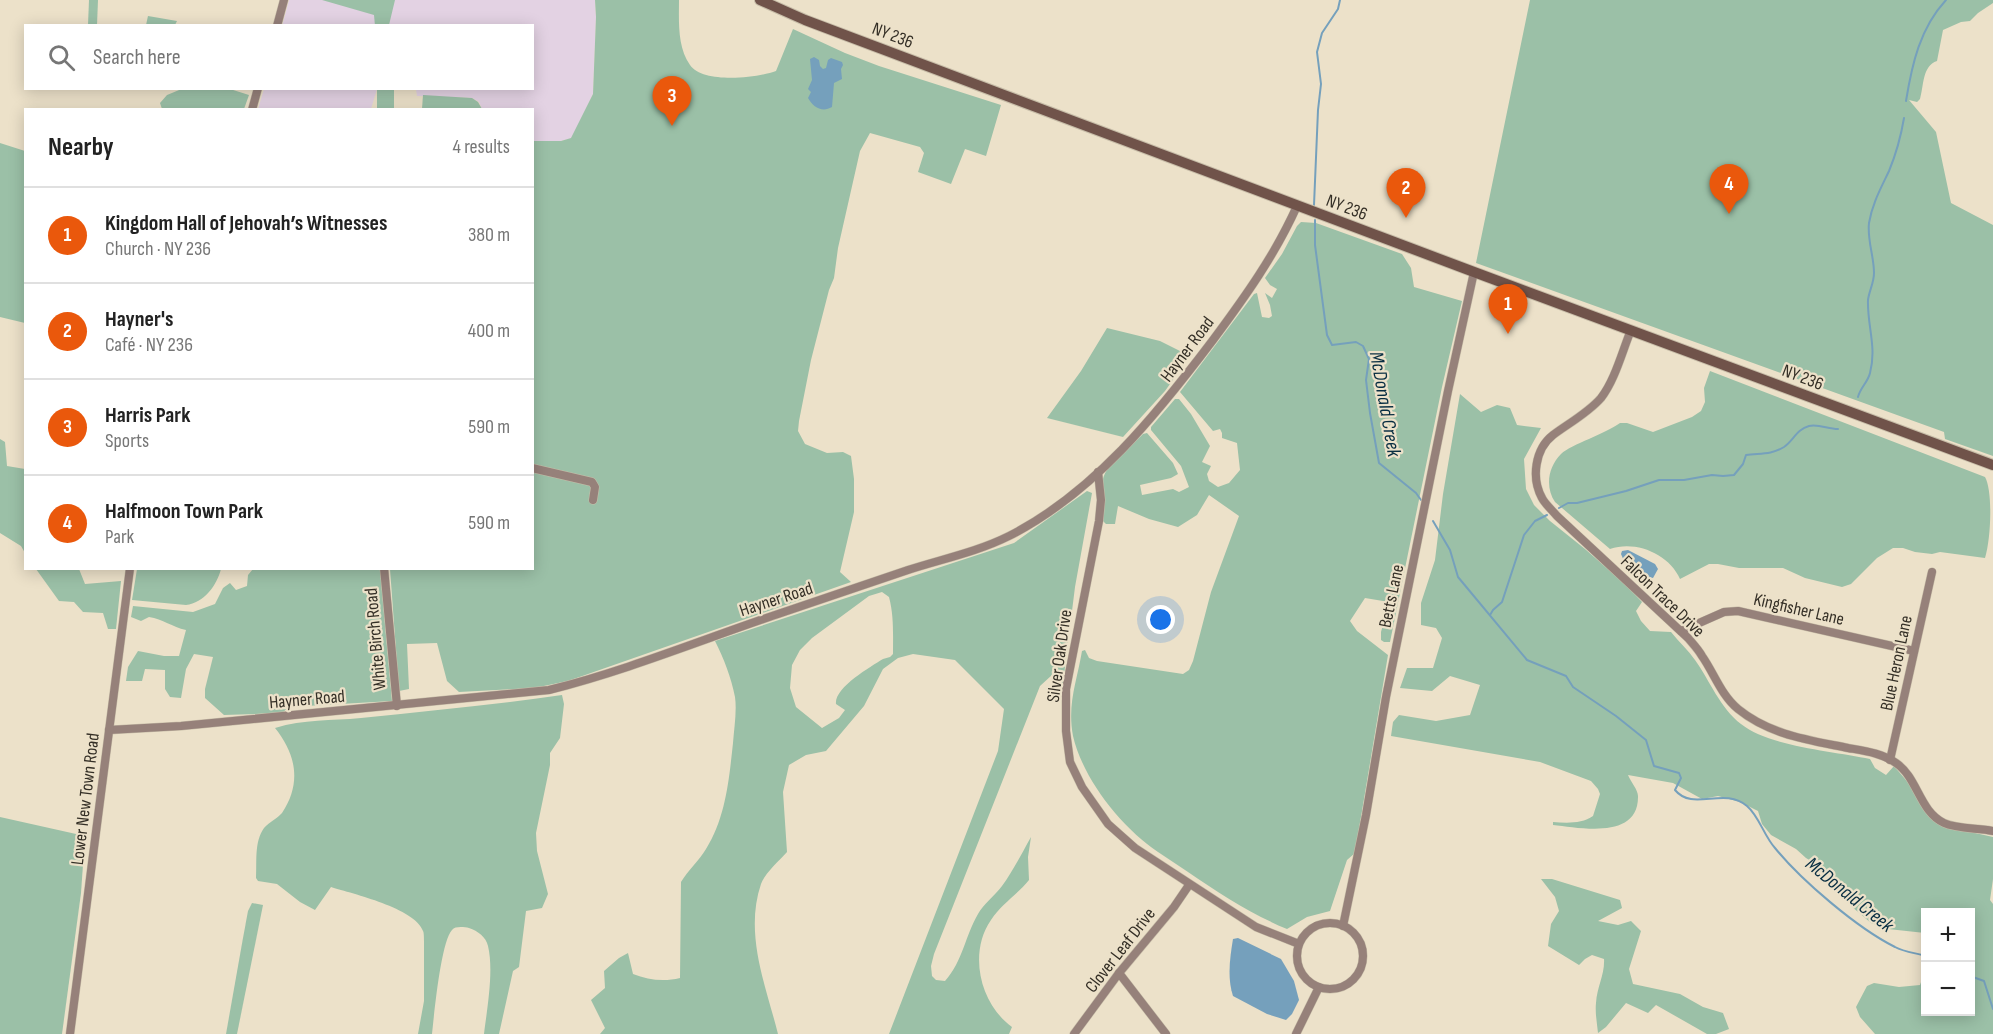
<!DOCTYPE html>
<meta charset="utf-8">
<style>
body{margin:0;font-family:"Sofia Sans Condensed",sans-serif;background:#f6f6f6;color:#222}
.controls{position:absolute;right:18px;bottom:18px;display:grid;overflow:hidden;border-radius:0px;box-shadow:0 3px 15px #0003}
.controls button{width:54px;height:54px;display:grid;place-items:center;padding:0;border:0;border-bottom:2px solid #e0e0e0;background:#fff;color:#222;font:30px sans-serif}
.you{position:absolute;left:1161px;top:620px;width:21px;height:21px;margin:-15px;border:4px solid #fff;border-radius:50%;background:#1a73e8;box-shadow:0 0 0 9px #1a73e833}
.badge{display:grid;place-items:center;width:39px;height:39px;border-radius:50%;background:#ea580c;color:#fff;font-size:20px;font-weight:700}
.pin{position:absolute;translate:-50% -50px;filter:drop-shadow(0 2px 3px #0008)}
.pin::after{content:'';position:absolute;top:32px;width:21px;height:18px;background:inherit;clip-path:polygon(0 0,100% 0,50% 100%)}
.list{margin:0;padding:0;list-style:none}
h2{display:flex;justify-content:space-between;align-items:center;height:78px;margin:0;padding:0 24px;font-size:26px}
h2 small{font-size:20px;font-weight:400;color:#767676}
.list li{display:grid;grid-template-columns:39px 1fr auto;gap:18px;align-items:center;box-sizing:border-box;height:96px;padding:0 24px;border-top:2px solid #e0e0e0}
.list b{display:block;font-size:22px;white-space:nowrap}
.list p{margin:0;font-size:20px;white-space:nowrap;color:#767676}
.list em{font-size:20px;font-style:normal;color:#767676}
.icon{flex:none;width:33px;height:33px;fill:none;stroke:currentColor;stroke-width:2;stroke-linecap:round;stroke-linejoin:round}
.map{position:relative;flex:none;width:1993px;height:1034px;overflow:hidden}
.search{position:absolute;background:#fff;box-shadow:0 3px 15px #0003;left:24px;top:24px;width:510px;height:66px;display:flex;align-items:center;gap:15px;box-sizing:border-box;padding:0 21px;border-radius:0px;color:#767676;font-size:22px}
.panel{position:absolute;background:#fff;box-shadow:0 3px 15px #0003;left:24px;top:108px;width:510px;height:462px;border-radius:0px}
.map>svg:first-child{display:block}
.commercial{fill:#e3d2e3}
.green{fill:#9bc0a7;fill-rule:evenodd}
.water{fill:#75a0bc}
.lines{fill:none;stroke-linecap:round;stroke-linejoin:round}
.stream{stroke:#75a0bc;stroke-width:2}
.minor-casing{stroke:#c7bda8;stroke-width:9}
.secondary-casing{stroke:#c7bda8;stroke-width:12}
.minor{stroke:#96817a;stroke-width:8}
.secondary{stroke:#70534a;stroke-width:10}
.labels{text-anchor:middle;stroke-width:4.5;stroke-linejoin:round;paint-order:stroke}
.street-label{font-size:18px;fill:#342f26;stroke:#ece1c9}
.water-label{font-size:20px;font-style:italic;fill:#082e42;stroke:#ece1c9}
</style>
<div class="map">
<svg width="1993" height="1034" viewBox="0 0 1993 1034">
<rect width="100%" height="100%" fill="#ece1c9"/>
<g class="commercial">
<path d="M289,0H595L596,17L593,94L572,138L561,141H533L532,110L482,109L479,102L472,98L417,96L416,89L532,88V26H282Z"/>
<path d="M264,89V88L377,89L371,109H258Z"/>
</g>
<g class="green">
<path d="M89,0H98L97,25H88Z"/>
<path d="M322,0H395L389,25L375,26L374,15Z"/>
<path d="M595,0H679C679,20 677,47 690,65C703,84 757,78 776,71L793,29L845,53L879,66L1001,105L986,156L965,149L951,184L918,172L924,153L920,147L870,133L860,151L838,248L834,278L829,290L811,360L799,421L798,431L805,444L827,453L843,452L851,456L854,479V512L840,572L851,582L568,681L534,688L459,692L447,681L437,643L407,644L409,689L399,691L390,569L532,568L533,141H561L571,138L593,94L596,17Z"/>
<path d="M1530,0H1993V3L1978,13L1970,21L1961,22L1943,30L1937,61C1922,66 1924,86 1920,99L1917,102L1909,100L1936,132L1951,203L1993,225V456L1945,439L1944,432L1476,263Z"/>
<path d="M148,16L177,21L175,25H146Z"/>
<path d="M184,88L230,89L249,95L244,109H162L160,103L167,95Z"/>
<rect x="377" y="89" width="17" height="20"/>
<path d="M423,95L472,98L478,102L482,109H422Z"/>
<path d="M0,143L25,151V323L0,317Z"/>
<path d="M1301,222L1316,223L1402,254L1411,268L1414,287L1462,301L1442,387L1390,642H1384L1381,640V632L1389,602L1365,598L1350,621L1357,631L1388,655L1355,853L1347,860L1330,911L1307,917L1287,929C1251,914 1220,894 1188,872C1178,865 1168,859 1158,852C1121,827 1083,779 1073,736C1067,704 1077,681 1082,651L1085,650L1089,658L1097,661L1183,674L1189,670L1193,661L1211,592L1239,516L1209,495L1197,515L1178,527L1149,519L1118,506L1115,524H1106L1103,521C1105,507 1101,490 1103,479C1106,464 1132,445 1143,434L1147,433L1173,463L1178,474L1171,478L1140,485L1142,495L1173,489L1179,492L1189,487L1181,466L1151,430V427L1175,399H1179L1191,414L1210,446L1202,462L1211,466L1207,474L1209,481L1218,487L1229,483L1240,470L1237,443L1222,438V433L1220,429L1213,431L1180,392L1254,294L1257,293L1262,317L1269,318L1272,316L1270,305L1265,293L1272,298L1277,289L1270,285L1265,278L1282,254L1297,226Z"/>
<path d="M1107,328L1160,341L1190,356L1165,391L1123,437L1047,418L1081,371Z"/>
<path d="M1710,371L1985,477C1993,491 1991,539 1985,558L1940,552L1932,554L1915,552L1903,548H1893L1877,558L1851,584L1842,587L1805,578L1783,568H1739L1718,564H1709L1680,579C1669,554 1636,540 1610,549L1555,502C1545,487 1548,467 1561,454C1572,444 1605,434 1620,423H1627L1653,432L1692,417L1701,411L1705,402L1704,388Z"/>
<path d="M1460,394L1481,412L1497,405L1510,408L1517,425L1541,428L1524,459L1526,489L1534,505L1550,521L1585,549L1626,585L1642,602L1636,611L1641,621L1650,631L1671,632C1679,642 1688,650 1695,660C1710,681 1720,708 1741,724C1770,747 1834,751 1870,759L1875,768L1886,775L1894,766L1911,786L1929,817L1944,826L1993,837V879L1990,900L1993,904V1034H1875L1860,1017L1856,1007L1867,986L1874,983L1899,987L1920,985L1925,970L1926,1012H1970V912H1926L1925,933L1888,929L1871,923L1851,906L1832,874L1806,858L1796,849L1771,835L1762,824L1758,811L1740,802L1718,796L1702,799L1673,783L1628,775C1631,782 1638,790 1638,796C1639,840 1581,828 1553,825V822C1566,823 1582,824 1593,816L1600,794L1598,789L1591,781L1540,762L1391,736L1393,722L1399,715L1436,721L1470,715L1480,685L1450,676L1432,691L1400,688L1407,668H1433L1442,638L1436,628L1421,625V603L1435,560L1443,494Z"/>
<path d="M0,439L5,442L7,466L25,469V553L21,546L0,533Z"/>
<path d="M1087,491L1092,493L1075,587L1063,683H1059L1052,675L1040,686L934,954L931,966L932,976L936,980L945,981C963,961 965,936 978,914C983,905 995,895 1002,886C1013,871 1022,853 1031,837L1028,857L1029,880C1018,894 1001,904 991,920C968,953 980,1004 1012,1027L1009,1034H889L998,751L1004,709L955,660L913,654L898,658L883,669L864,706L826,751L806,755L789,765L783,792L787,852C779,861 765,873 761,884C744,934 766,986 778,1034H600L605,1028L591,1000L605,988L604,971L619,958L628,953L633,974C648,980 664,982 680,978L681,882C688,870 699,861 706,849C726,817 729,779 733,743C734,729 737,711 735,697C731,677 724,659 715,641L1014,543ZM882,592L889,597C894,616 893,634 893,654L890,657L883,659C870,667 834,688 836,704L845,710L839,718L822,728L796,707L790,688L792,665L800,650L812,638L869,596Z"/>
<path d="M36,569H79L85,584L121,581L116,629H108L103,613L83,612L74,602L59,601Z"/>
<path d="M137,569V568L221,569C217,585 204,603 186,605L132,600Z"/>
<path d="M253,569H380L392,701L289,707L282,713L224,715L205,698V689L213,657L194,654L186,669L181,698L170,697L165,689V670L145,669L142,681H126L128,667L138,651L164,656H179L186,630C172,627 163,619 149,617L141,621L131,617L133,606L193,612L215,604L223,588L230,583L236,590L247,586L248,575Z"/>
<path d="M562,695L564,704L560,738L550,753V765L536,833L537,851L548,894L542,908L526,911L519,967L513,971L499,1034H484C487,1009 494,971 488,946C486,937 478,931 469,928C464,927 455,926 452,930C441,941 434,1015 432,1034H418L424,1001V941C424,940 424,932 423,931C415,908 353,894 331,887L315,910L300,902L277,884L258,881L256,878C257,862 254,842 264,828C269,822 277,819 282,813C302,783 296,754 275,728C304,719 331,721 361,718C428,711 495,705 562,695Z"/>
<path d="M0,817L85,836L81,893L62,1034H0Z"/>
<path d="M1541,879H1552L1620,900L1622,908L1598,921L1618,925L1631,921L1641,931L1629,969L1633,984L1680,994L1703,1007L1723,1013L1729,1029L1716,1034H1707L1656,1005L1648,1013L1626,1003L1606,1027L1598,1033C1597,1023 1595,1013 1596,1003C1597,987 1605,974 1604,959L1592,955L1585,959L1579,965L1548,946L1551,924L1559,911L1555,897Z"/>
<path d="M252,903L263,905L237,1034H226L243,938L248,911Z"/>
</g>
<g class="water">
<path d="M814,57L819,60L820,66L823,69L826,68L828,60L831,58L842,62L843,65L841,69L842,79L834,83L832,107C822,113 813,107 808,98L811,92L808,89L812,80L810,59Z"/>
<path d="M1628,550L1655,564L1658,569L1653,578L1648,577L1624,561L1621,554L1622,551Z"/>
<path d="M1238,938L1281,959L1294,981L1299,1000L1292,1014L1286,1020L1267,1014L1233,996C1227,978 1230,957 1233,939Z"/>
</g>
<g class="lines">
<g class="stream">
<path d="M1906,101C1912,64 1920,28 1946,0"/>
<path d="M1314,205L1318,110L1321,84L1317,52L1322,33L1338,9L1340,0"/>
<path d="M1315,220V245L1327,335L1332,345L1356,342L1363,346L1369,359L1366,380L1370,413L1379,463L1416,493L1421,500"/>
<path d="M1858,397C1860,388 1868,382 1870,373C1877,347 1867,325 1868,300C1869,291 1874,283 1874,273C1874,256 1867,240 1869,223C1872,204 1881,188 1889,171C1896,154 1901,136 1904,118"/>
<path d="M1559,508L1568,503H1577L1626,491L1659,480H1684L1712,475L1723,476L1734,475L1743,464L1746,455C1760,453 1771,455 1784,447C1793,441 1797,429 1809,426C1819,424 1828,429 1838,429"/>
<path d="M1433,521L1450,550L1458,577L1527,660L1566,676L1573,687L1616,716L1646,740L1654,766L1679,773L1681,778L1675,790C1693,812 1724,786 1747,806C1759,816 1764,836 1775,848C1801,880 1857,928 1895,947C1904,952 1916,953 1926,956"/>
<path d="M1490,615L1493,610L1502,602L1524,535L1535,521L1547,515"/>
<path d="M1970,976L1984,981L1993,1009"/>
</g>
<defs>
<g id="minor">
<path d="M277,26L284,0"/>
<path d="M252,110L258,88"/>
<path d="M1631,330C1622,352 1615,380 1601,398C1588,413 1569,423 1553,435C1535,449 1531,478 1542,498C1545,504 1552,510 1557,516L1688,638C1693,644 1698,649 1702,656C1714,673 1721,695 1738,709C1770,735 1809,740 1848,748C1865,751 1882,753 1896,763C1918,778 1919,811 1944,823C1957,829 1978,828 1993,831"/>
<path d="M532,468L592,482L595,487L593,500"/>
<path d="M1098,472L1101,500L1099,521L1066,689V731L1070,762L1082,787L1108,824L1135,848L1256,927L1299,944"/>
<path d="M384,568L397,706"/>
<path d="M1681,631L1724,612L1738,611L1914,651"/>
<path d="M109,730L181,726L549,690C629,670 706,638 784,612C825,598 866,584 908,570C942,559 977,552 1009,536C1094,493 1157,414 1213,340C1245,297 1275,255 1297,206"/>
<path d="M1890,760L1932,572"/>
<circle cx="1330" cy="956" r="33"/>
<path d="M1343,926L1366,815L1386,697L1448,391L1474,272"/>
<path d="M1119,973L1166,1034"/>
<path d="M70,1034L130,568"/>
<path d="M1074,1034L1119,973L1174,907L1189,885"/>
<path d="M1296,1034L1319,987"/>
</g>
<path id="secondary" d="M760,0L805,20L1474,272L1993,465"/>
</defs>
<use href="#minor" class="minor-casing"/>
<use href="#secondary" class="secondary-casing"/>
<use href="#minor" class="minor"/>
<use href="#secondary" class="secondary"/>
</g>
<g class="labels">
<g class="street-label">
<text transform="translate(893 35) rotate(21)" y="6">NY 236</text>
<text transform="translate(1347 207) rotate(21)" y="6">NY 236</text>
<text transform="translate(1187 349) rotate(-53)" y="6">Hayner Road</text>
<text transform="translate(1803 377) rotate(21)" y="6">NY 236</text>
<text transform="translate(1391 596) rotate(-78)" y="6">Betts Lane</text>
<text transform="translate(1663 596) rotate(44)" y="6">Falcon Trace Drive</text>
<text transform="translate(776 599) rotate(-18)" y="6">Hayner Road</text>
<text transform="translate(1799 609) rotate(13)" y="6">Kingfisher Lane</text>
<text transform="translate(375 639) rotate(-95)" y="6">White Birch Road</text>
<text transform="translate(1059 656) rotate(-82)" y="6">Silver Oak Drive</text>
<text transform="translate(1896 663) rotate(-78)" y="6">Blue Heron Lane</text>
<text transform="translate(307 699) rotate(-5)" y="6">Hayner Road</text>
<text transform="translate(85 799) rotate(-83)" y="6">Lower New Town Road</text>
<text transform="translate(1120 950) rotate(-52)" y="6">Clover Leaf Drive</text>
</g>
<g class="water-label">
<text transform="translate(1386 404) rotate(80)" y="7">McDonald Creek</text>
<text transform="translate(1850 894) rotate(39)" y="7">McDonald Creek</text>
</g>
</g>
</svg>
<div class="controls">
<button>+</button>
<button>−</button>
</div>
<div class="you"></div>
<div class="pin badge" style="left:1508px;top:334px">1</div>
<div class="pin badge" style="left:1406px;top:218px">2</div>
<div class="pin badge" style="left:672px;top:126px">3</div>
<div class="pin badge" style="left:1729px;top:214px">4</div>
<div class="search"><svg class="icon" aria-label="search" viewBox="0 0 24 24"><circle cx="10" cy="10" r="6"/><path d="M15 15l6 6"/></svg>Search here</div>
<section class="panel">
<h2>Nearby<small>4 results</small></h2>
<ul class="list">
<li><span class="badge">1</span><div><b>Kingdom Hall of Jehovah’s Witnesses</b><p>Church · NY 236</p></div><em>380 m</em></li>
<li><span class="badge">2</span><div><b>Hayner's</b><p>Café · NY 236</p></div><em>400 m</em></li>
<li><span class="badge">3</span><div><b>Harris Park</b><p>Sports</p></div><em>590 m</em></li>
<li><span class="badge">4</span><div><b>Halfmoon Town Park</b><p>Park</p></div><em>590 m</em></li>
</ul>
</section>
</div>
